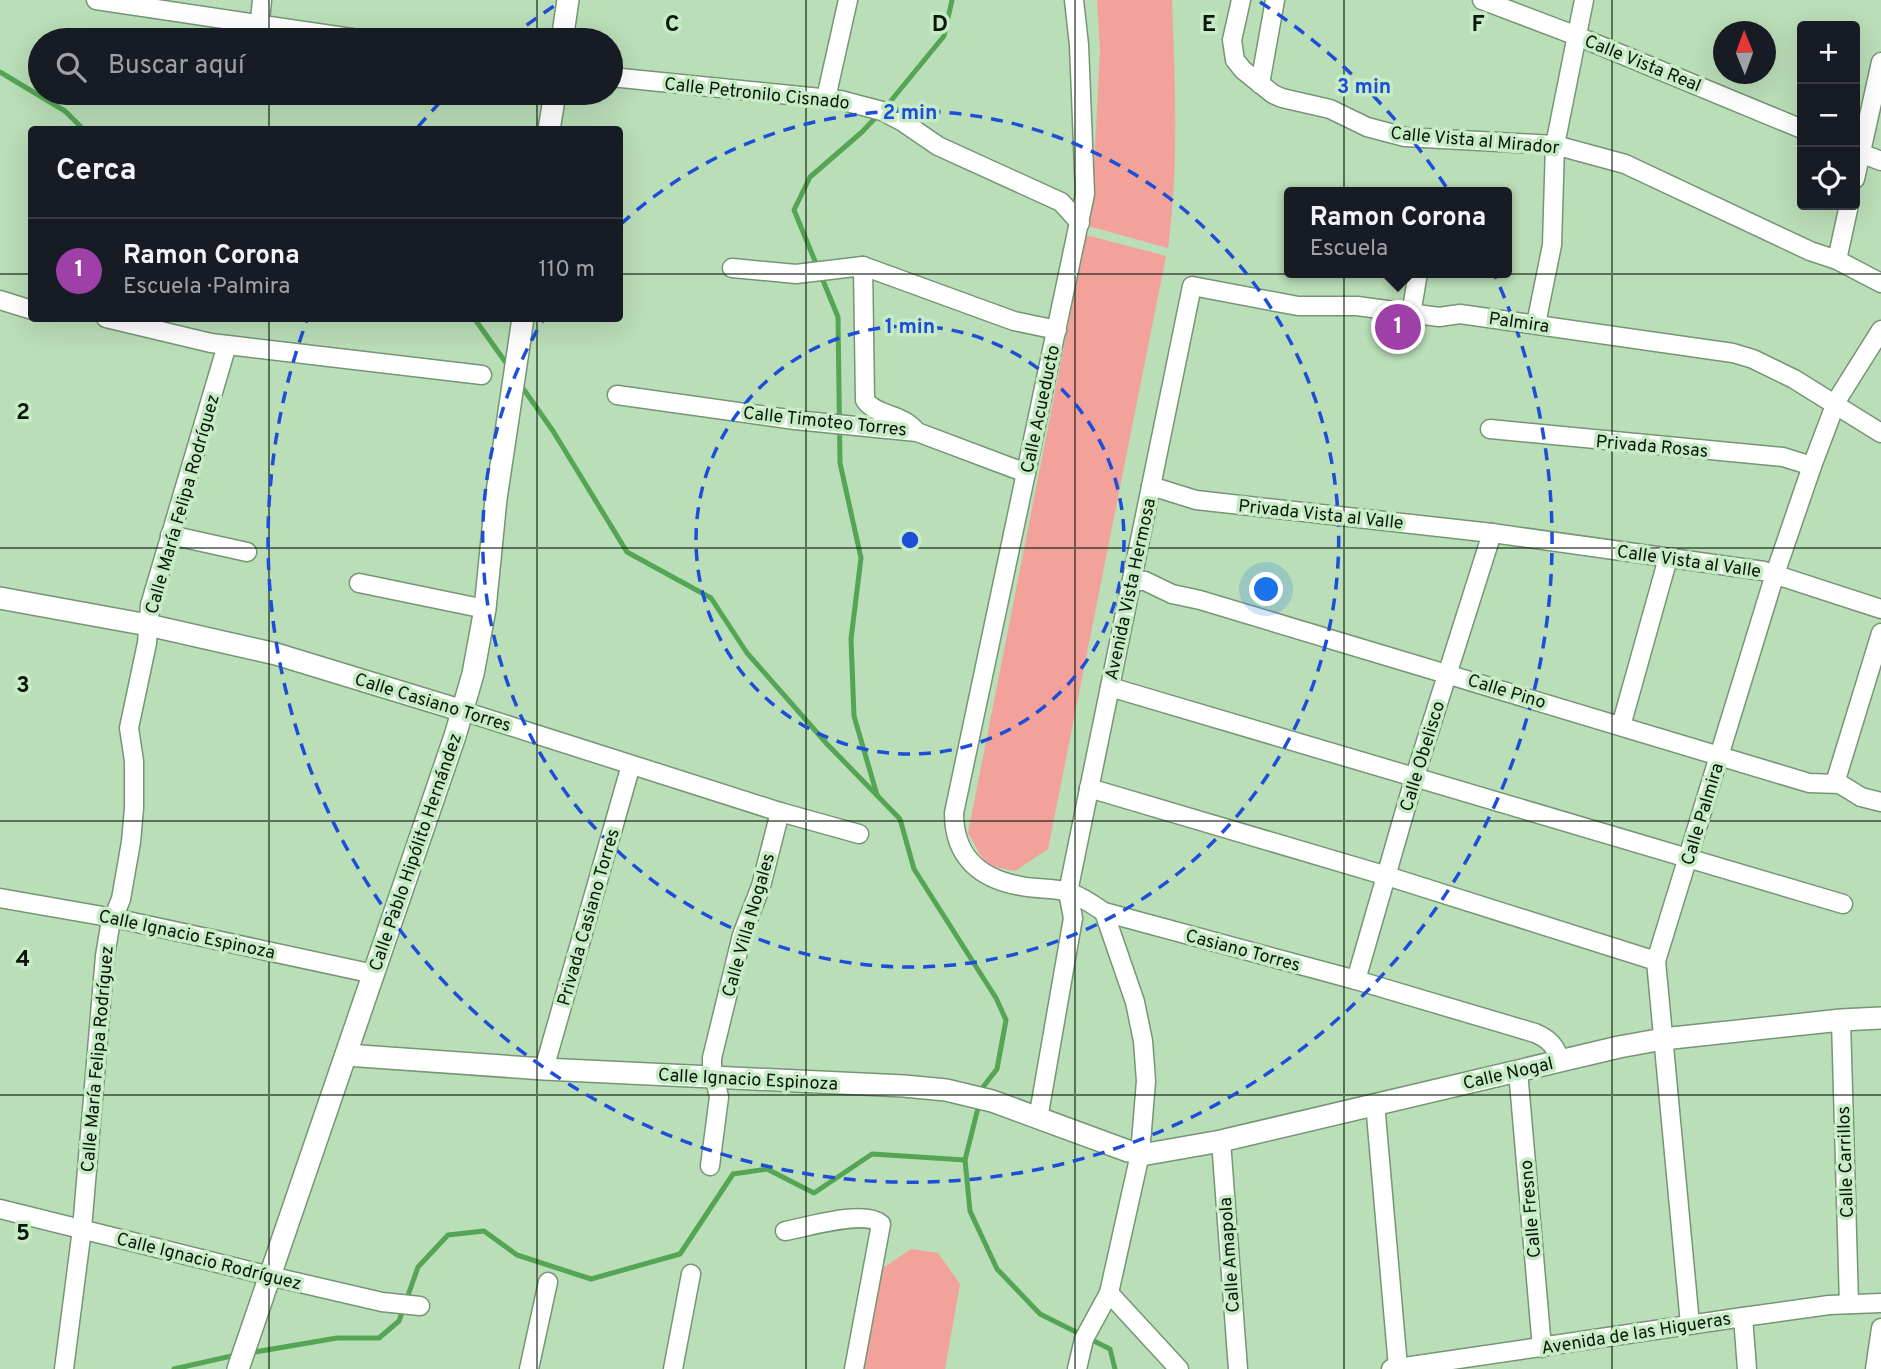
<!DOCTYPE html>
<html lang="es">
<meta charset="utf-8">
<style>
body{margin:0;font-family:Overpass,sans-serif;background:#242831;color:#f1f3f6}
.controls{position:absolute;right:21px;top:21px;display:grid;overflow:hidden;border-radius:7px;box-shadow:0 7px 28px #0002}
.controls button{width:63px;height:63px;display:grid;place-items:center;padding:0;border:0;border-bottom:2px solid #363941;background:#171b24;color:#f1f3f6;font:35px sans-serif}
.compass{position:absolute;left:1713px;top:21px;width:63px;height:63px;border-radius:50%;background:#171b24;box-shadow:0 7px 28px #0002;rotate:359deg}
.you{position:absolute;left:1267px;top:590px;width:24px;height:24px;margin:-18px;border:5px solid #fff;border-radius:50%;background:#1a73e8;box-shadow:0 0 0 10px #1a73e833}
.badge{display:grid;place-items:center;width:46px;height:46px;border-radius:50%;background:#9f40a9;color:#fff;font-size:23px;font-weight:700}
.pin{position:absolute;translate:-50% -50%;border:4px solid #fff;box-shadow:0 2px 7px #0006}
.popup{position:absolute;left:1284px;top:187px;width:228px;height:91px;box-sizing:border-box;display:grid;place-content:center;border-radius:7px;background:#171b24;filter:drop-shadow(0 2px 5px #0005);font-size:23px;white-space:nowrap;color:#9ea1a6}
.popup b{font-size:26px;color:#f1f3f6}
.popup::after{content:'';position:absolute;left:50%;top:100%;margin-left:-14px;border:14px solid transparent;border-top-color:#171b24}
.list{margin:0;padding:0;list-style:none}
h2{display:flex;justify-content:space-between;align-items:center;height:91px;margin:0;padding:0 28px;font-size:30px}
h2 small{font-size:23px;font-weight:400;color:#9ea1a6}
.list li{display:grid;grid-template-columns:46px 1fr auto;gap:21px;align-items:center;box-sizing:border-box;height:105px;padding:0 28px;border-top:2px solid #363941}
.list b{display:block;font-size:26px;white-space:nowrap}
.list p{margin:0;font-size:23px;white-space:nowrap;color:#9ea1a6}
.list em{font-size:23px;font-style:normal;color:#9ea1a6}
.icon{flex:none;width:38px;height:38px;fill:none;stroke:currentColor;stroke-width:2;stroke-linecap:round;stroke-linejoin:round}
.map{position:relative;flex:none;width:1881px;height:1369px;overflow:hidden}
.search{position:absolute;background:#171b24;box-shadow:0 7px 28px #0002;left:28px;top:28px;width:595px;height:77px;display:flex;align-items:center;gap:18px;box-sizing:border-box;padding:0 24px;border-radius:38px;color:#9ea1a6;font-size:26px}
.panel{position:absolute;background:#171b24;box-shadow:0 7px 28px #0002;left:28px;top:126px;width:595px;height:196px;border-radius:7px}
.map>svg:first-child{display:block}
.green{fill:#f2a19b}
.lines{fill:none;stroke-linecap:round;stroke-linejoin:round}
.stream{stroke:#54a554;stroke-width:5}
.minor-casing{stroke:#749673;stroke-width:21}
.tertiary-casing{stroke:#749673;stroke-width:24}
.minor{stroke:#fff;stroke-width:18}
.tertiary{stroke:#fff;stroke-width:21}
.grid{fill:none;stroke:#0a170a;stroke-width:2;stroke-opacity:0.55}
.ring{fill:none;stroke:#1d4ed8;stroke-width:3.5;stroke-dasharray:12 9}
.labels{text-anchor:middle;stroke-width:7;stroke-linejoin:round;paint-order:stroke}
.street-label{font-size:18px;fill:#0a170a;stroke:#c7ebc5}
.grid-label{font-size:23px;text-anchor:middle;font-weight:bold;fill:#0a170a;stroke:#c7ebc5;stroke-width:7;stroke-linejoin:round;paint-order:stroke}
.centre{fill:#1d4ed8;stroke:#c7ebc5;stroke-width:3.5}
.ring-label{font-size:21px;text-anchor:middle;font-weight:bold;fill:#1d4ed8;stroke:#c7ebc5;stroke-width:7;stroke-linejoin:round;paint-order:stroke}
</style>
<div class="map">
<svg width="1881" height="1369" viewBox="0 0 1881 1369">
<rect width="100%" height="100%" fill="#badeb8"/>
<g class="green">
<path d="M1097,0H1172C1175,83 1179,166 1168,248L1088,226L1092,205L1100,50Z"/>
<path d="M1086,235L1166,256L1048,849L1015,871L986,865L968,833Z"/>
<path d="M911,1249L938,1253L960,1284L945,1369H862L880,1270Z"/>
</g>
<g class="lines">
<g class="stream">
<path d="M0,72L65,111L84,130"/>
<path d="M885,108L944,36L952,0"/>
<path d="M474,318L509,367"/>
<path d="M520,384L553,431L627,552L711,598L747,653L827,744L900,819L914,869L996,998L1006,1020L997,1069L983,1087L981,1095"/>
<path d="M877,795L854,716L851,639L861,558L840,463L838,317L794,210L810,177L862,132L878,115"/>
<path d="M979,1104L965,1160L970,1211L997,1269L1040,1314L1110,1349L1115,1369"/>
<path d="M249,1353L337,1338H379L399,1321L418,1267L448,1235L484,1231L517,1255L591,1279L680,1254L733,1174L767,1169L814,1193L872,1154L965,1160"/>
<path d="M174,1369L236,1355"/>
</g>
<defs>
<g id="minor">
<path d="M96,0L365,40"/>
<path d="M1074,0L1079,45L1085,194L954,813C954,857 980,879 1021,886C1035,889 1051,888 1065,891C1079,895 1092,904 1104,912L1356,980L1535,1033C1549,1039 1556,1046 1560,1061"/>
<path d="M1241,0L1232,40L1235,60L1243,70L1273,94L1282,98L1330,109L1367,127L1405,137L1555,145L1625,164L1810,251L1837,260L1881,283"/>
<path d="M1482,0L1577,36L1802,129"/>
<path d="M258,40L262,0"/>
<path d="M611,77L840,100L882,111L903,122L938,146L1061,202L1080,223"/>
<path d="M1260,84L1275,0"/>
<path d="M826,98L848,0"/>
<path d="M1855,151L1881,161"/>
<path d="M1855,179L1881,62"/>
<path d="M1837,260L1849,205"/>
<path d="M863,266L865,400C875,416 902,413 916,431"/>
<path d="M732,268L796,274L863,266L1014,321L1057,330"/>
<path d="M0,300L32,310"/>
<path d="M1411,314L1418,273"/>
<path d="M106,318L211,343L482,375"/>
<path d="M1536,324L1552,245L1555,145L1584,0"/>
<path d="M617,395L795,420L917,432L1026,473"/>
<path d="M1490,429L1783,457L1812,466"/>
<path d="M1151,486L1196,500L1492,533L1764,571L1881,609"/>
<path d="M170,535L247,552"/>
<path d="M1132,581H1145L1172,594L1200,600L1809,783L1840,784L1861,797L1881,802"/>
<path d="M359,583L485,609"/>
<path d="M1110,687L1843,904"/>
<path d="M463,711L780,812L859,834"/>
<path d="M1621,726L1668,558"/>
<path d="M1835,783L1881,633"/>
<path d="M1089,788L1387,876L1656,961"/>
<path d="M0,898L114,918L374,974"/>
<path d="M1356,980L1415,776L1492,533"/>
<path d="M1841,1020L1849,1304"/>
<path d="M544,1069L631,765"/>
<path d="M1518,1071L1542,1348"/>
<path d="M1375,1103L1398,1367"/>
<path d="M1038,1119L1073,918L1068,892L1192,286L1298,306H1357L1439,317L1460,314L1733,353L1753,359L1794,379L1881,433"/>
<path d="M1221,1141L1238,1369"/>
<path d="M710,1166L719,1097L712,1067V1058L742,935L761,886L780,812"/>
<path d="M0,1209L270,1276L382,1302L420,1306"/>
<path d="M785,1231C808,1227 865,1209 881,1224L854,1369"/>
<path d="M1109,1293L1179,1369"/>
<path d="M1743,1317L1747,1369"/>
<path d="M1690,1324L1656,961L1775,574L1812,466L1837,400L1881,330"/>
<path d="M64,1369L82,1229L105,956L110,926L121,899L131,842L134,808V761L129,728L147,643L150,605L227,345"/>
<path d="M529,1369L548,1282"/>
<path d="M673,1369L691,1274"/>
<path d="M1077,1369L1084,1339L1109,1293L1140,1154L1146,1081L1143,1041L1135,1002L1104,912"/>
<path d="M1391,1369L1743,1317L1829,1305L1881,1303"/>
<path d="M1875,1369L1881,1328"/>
</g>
<g id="tertiary">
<path d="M562,40L568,0"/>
<path d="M549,130L555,93"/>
<path d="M0,598L148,625L276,654L463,711"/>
<path d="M346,1055L544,1069L904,1086L946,1090L992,1101L1128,1151L1147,1154L1221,1141L1619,1047L1663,1039L1841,1020L1881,1018"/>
<path d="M238,1369L455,736L473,674L485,609L496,499L523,318"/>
</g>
</defs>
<use href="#minor" class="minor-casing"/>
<use href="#tertiary" class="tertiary-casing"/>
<use href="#minor" class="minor"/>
<use href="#tertiary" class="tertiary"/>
</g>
<path class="grid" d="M269,0V40M537,0V40M806,0V1369M1075,0V1369M1344,0V1369M1612,0V1369M269,93V130M537,93V130M0,274H32M620,274H1881M269,318V1369M537,318V1369M0,548H1881M0,821H1881M0,1095H1881"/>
<g class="ring">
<circle cx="910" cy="540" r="214"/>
<path d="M621 224A428 428 0 1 1 543 320"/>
<path d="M418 127A642 642 0 0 1 448 94M510 38A642 642 0 0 1 560 2M1260 2A642 642 0 1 1 307 320"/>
</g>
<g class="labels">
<g class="street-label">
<text transform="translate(1643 63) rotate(22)" y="6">Calle Vista Real</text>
<text transform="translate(757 93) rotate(6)" y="6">Calle Petronilo Cisnado</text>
<text transform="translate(1475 140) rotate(5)" y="6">Calle Vista al Mirador</text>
<text transform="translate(1519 322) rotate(8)" y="6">Palmira</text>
<text transform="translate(1040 409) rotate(-78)" y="6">Calle Acueducto</text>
<text transform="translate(825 421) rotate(6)" y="6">Calle Timoteo Torres</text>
<text transform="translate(1652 446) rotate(5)" y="6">Privada Rosas</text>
<text transform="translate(182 504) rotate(-74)" y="6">Calle María Felipa Rodríguez</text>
<text transform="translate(1321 514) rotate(6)" y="6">Privada Vista al Valle</text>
<text transform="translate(1689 561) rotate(8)" y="6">Calle Vista al Valle</text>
<text transform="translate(1130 589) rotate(-78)" y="6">Avenida Vista Hermosa</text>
<text transform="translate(1507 691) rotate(17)" y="6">Calle Pino</text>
<text transform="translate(433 702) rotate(17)" y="6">Calle Casiano Torres</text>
<text transform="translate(1422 756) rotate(-73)" y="6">Calle Obelisco</text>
<text transform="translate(1702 814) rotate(-73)" y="6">Calle Palmira</text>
<text transform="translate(415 852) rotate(-71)" y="6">Calle Pablo Hipólito Hernández</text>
<text transform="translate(588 917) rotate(-74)" y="6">Privada Casiano Torres</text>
<text transform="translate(748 925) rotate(-74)" y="6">Calle Villa Nogales</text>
<text transform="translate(187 934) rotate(12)" y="6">Calle Ignacio Espinoza</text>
<text transform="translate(1243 950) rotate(15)" y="6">Casiano Torres</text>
<text transform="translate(97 1059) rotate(-85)" y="6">Calle María Felipa Rodríguez</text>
<text transform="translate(1508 1073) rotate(-13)" y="6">Calle Nogal</text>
<text transform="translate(748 1079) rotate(3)" y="6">Calle Ignacio Espinoza</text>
<text transform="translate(1845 1162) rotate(-92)" y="6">Calle Carrillos</text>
<text transform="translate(1530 1209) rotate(-95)" y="6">Calle Fresno</text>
<text transform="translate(1229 1255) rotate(-94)" y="6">Calle Amapola</text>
<text transform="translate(209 1261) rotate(14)" y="6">Calle Ignacio Rodríguez</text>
<text transform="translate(1636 1333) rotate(-9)" y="6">Avenida de las Higueras</text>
</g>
</g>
<g class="grid-label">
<text x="672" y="31">C</text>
<text x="940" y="31">D</text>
<text x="1209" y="31">E</text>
<text x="1478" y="31">F</text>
<text x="23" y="419">2</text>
<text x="23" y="692">3</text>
<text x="23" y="966">4</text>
<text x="23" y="1240">5</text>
</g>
<circle cx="910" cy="540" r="10" class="centre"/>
<g class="ring-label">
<text x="1364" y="93">3 min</text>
<text x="910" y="119">2 min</text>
<text x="910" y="333">1 min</text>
</g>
</svg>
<div class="controls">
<button>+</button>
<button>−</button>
<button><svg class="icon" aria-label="locate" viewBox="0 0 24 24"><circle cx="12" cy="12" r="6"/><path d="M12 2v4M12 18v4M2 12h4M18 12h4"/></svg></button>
</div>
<svg class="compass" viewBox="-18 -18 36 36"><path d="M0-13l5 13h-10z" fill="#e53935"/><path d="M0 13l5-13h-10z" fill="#9ea1a6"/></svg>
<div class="you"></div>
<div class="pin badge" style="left:1398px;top:327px">1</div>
<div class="popup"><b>Ramon Corona</b>Escuela</div>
<div class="search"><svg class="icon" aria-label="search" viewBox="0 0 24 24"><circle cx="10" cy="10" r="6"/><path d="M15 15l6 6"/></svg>Buscar aquí</div>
<section class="panel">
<h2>Cerca<small></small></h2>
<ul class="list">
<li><span class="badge">1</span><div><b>Ramon Corona</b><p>Escuela · Palmira</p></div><em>110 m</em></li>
</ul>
</section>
</div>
